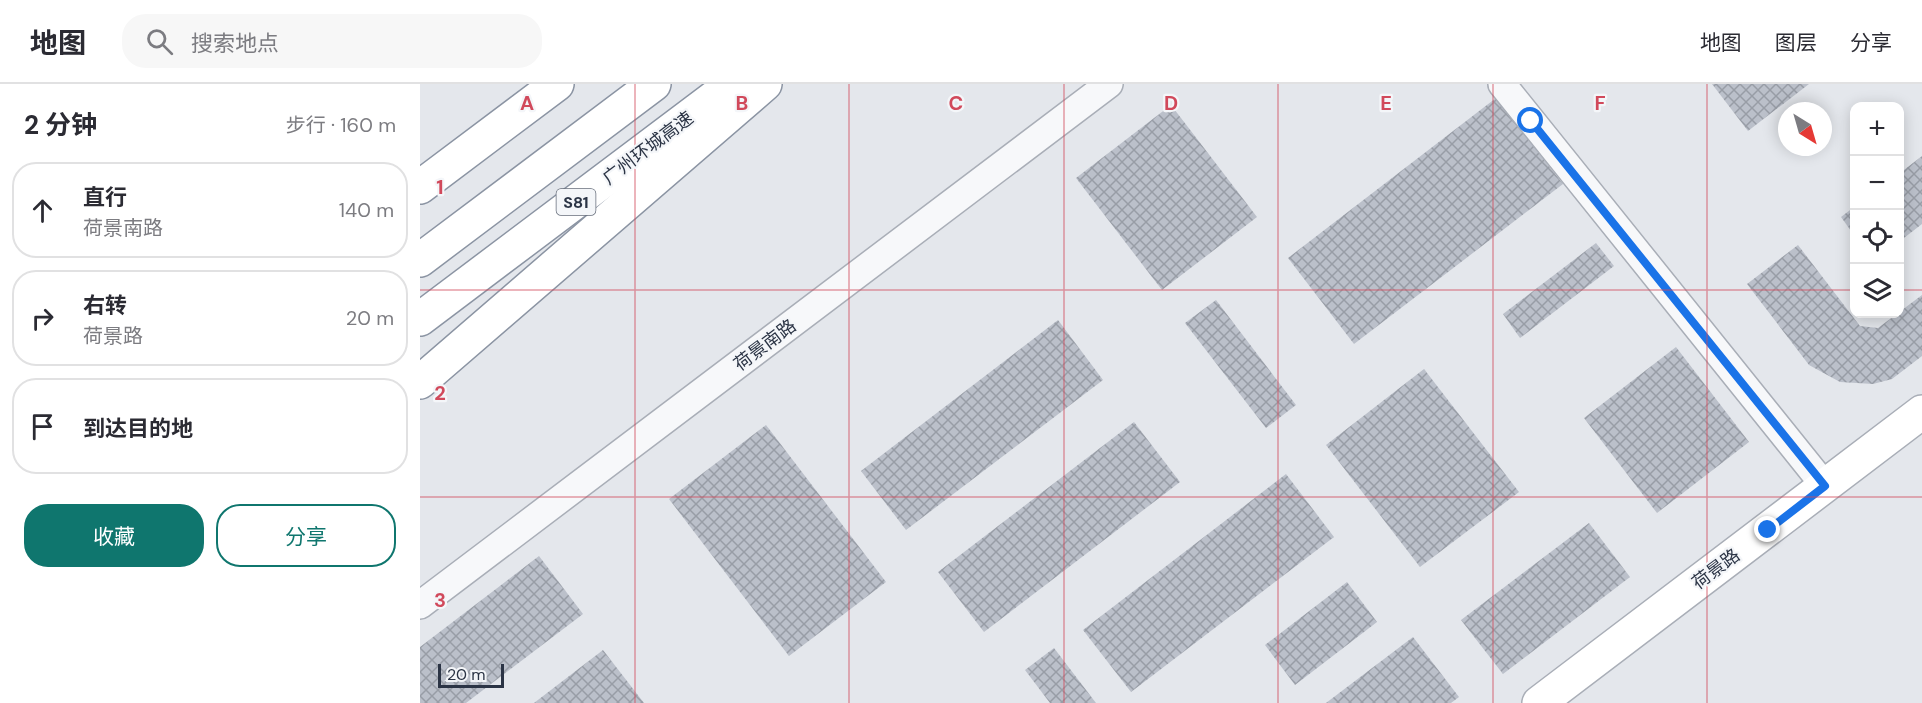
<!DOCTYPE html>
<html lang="zh">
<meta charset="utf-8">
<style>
body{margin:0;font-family:"DM Sans","Noto Sans SC",sans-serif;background:#f7f7f7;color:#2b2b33}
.controls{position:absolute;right:18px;top:18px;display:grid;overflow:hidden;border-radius:12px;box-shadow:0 3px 15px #0003}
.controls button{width:54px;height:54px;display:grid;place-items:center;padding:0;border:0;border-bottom:2px solid #e1e1e2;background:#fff;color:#2b2b33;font:30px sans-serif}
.compass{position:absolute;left:1358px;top:18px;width:54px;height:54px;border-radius:50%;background:#fff;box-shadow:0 3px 15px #0003;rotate:143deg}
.scale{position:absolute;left:18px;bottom:15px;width:66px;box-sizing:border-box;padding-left:6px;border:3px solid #2b3445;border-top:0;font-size:16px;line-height:21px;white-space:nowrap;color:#2b3445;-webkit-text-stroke:4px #f4f6f9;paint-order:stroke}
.stop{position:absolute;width:18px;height:18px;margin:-14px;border:4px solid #1a73e8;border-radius:50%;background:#fff}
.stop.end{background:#1a73e8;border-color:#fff;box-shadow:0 2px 6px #0008}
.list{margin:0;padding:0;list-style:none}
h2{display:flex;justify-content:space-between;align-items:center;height:78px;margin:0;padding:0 24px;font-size:26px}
h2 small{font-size:20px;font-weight:400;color:#7c7c81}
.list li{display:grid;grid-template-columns:39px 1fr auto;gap:18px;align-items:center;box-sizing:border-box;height:96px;margin:0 12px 12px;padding:0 12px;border:2px solid #e1e1e2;border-radius:24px}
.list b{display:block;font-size:22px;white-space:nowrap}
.list p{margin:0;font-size:20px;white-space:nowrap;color:#7c7c81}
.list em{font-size:20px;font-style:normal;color:#7c7c81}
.actions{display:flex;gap:12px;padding:18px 24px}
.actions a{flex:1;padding:14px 0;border:2px solid #0f766e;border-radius:24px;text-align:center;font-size:21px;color:#0f766e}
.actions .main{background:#0f766e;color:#fff}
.icon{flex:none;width:33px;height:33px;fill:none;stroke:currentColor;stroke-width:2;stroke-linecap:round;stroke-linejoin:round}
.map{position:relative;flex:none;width:1502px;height:619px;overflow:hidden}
header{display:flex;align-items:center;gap:36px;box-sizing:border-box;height:84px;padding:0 30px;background:#fff;border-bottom:2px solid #e1e1e2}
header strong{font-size:28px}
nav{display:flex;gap:33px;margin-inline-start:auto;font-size:21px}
.search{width:420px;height:54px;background:#f7f7f7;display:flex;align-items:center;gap:15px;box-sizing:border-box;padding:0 21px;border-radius:24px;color:#7c7c81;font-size:22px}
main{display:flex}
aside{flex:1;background:#fff}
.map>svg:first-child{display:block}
.building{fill:url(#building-cross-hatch)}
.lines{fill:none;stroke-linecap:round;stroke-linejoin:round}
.street-casing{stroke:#a9aeb7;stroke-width:30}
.secondary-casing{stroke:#a9aeb7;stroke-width:36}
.highway-casing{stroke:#8b94a3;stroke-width:36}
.street{stroke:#f7f8fa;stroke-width:27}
.secondary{stroke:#fff;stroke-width:33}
.highway{stroke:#fff;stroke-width:33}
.route{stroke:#1a73e8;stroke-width:8}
.grid{fill:none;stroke:#d1495b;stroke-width:1.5;stroke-opacity:0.55}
.labels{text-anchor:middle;stroke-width:4.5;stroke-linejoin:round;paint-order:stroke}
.shield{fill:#f4f6f9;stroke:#676e7b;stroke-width:1.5}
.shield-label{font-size:16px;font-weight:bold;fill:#2b3445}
.street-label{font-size:18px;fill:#2b3445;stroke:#f4f6f9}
.grid-label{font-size:20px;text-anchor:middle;font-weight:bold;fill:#d1495b;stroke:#f4f6f9;stroke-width:4.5;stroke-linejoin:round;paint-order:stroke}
</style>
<header>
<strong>地图</strong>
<div class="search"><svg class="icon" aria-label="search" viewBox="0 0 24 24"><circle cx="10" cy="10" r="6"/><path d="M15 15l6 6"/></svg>搜索地点</div>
<nav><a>地图</a><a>图层</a><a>分享</a></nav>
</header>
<main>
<aside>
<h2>2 分钟<small>步行 · 160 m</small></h2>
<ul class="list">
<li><svg class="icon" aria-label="ahead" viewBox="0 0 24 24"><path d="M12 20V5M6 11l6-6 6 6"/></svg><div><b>直行</b><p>荷景南路</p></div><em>140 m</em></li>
<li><svg class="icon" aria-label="right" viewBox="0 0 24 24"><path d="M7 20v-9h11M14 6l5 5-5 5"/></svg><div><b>右转</b><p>荷景路</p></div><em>20 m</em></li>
<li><svg class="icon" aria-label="arrive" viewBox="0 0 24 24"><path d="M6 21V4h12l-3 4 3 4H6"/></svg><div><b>到达目的地</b></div></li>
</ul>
<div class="actions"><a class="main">收藏</a><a>分享</a></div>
</aside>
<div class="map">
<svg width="1502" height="619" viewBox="0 0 1502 619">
<defs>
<pattern id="building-cross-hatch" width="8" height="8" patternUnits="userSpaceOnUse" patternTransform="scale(1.5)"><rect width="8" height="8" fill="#bbc0ca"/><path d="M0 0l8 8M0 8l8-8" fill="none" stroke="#989da6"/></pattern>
</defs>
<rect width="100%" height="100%" fill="#e4e7ec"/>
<g class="building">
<path d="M1292,0H1389L1328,47Z"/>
<path d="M1076,14L1143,100L934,260L868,174Z"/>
<path d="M751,21L837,133L742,206L656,94Z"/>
<path d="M1502,72V140L1480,157V89Z"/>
<path d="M1434,123V151L1421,133Z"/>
<path d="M1176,159L1194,182L1100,254L1083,230Z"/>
<path d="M1378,161L1440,242L1458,244L1502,211V272L1472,295L1453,300L1420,298L1389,281L1327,200Z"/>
<path d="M796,216L876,321L846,344L765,239Z"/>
<path d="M638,236L683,296L486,446L441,387Z"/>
<path d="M1256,263L1329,358L1237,429L1164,334Z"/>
<path d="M1004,285L1099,408L1000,483L906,361Z"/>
<path d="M714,338L760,398L564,548L518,488Z"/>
<path d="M346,341L466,498L369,572L249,415Z"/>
<path d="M866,390L914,453L711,608L663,546Z"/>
<path d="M1169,439L1210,493L1083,590L1041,536Z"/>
<path d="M119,472L163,530L46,619H0V563Z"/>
<path d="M927,498L957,538L875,601L845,561Z"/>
<path d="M993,553L1039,613L1031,619H906Z"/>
<path d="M634,564L676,619H630L605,586Z"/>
<path d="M183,566L224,619H114Z"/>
</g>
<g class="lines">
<defs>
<g id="street">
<path d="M1082,0L1405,402"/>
<path d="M0,521L689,0"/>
</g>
<path id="secondary" d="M1119,619L1502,328"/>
<g id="highway">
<path d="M0,103L137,0"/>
<path d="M0,176L234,0"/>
<path d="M0,235L312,0"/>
<path d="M0,298L345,0"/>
</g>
</defs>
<use href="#street" class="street-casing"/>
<use href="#secondary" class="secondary-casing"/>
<use href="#highway" class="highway-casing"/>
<use href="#street" class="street"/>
<use href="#secondary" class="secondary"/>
<use href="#highway" class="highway"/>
</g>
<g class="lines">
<path class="route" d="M1111,37L1405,402L1348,446"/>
</g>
<path class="grid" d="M215,0V619M429,0V619M644,0V619M858,0V619M1073,0V619M1287,0V619M0,206H1434M1480,206H1502M0,413H1502"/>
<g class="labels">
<rect class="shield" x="136.5" y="105" width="39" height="26" rx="4.5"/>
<g class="shield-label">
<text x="156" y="124">S81</text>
</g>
<g class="street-label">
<text transform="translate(228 64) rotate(-37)" y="6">广州环城高速</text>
<text transform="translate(345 261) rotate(-37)" y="6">荷景南路</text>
<text transform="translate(1296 485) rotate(-37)" y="6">荷景路</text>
</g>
</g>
<g class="grid-label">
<text x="107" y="26">A</text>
<text x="322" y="26">B</text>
<text x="536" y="26">C</text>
<text x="751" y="26">D</text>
<text x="966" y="26">E</text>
<text x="1180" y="26">F</text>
<text x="20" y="110">1</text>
<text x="20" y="316">2</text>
<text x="20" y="523">3</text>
</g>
</svg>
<div class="controls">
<button>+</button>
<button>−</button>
<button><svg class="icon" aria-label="locate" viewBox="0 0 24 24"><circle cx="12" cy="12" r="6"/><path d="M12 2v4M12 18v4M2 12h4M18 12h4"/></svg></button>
<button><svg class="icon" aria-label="layers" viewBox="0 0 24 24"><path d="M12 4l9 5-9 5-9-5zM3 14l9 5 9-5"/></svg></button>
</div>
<svg class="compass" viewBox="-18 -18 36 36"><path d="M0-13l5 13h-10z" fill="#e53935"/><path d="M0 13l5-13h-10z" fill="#7c7c81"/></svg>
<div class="scale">20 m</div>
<div class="stop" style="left:1111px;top:37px"></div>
<div class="stop end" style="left:1348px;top:446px"></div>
</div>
</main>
